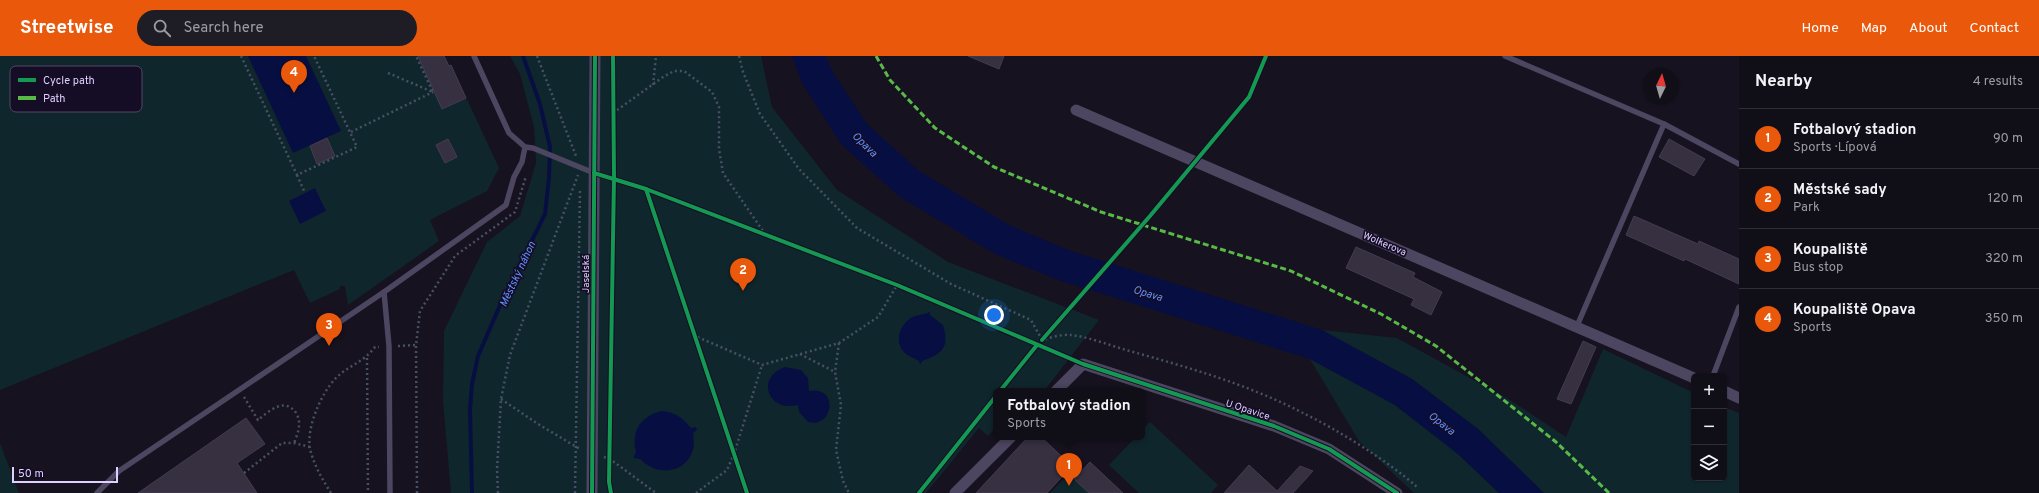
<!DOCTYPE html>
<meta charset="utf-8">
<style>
body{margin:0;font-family:Overpass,sans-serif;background:#1e1c24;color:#f1f3f6}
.controls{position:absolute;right:12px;bottom:12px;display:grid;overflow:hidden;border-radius:6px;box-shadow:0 1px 3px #0004}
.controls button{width:36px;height:36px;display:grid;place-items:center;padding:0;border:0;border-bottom:1px solid #302e36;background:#100e17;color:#f1f3f6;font:20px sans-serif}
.compass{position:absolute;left:1643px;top:12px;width:36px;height:36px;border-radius:50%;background:#100e17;box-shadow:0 1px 3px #0004;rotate:5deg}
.scale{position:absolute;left:12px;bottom:10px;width:106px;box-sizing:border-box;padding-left:4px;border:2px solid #dfd0ff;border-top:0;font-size:11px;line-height:14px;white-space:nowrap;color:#dfd0ff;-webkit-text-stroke:3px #150c25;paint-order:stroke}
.you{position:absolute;left:994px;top:259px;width:14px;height:14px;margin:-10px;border:3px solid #fff;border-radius:50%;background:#1a73e8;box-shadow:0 0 0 6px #1a73e833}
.badge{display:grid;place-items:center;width:26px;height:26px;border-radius:50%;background:#ea580c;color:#fff;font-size:13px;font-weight:700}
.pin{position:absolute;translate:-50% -33px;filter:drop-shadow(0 1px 2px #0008)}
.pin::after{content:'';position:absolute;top:21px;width:14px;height:12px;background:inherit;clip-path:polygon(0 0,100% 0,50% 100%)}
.popup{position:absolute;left:993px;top:332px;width:152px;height:52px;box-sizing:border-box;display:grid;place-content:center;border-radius:6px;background:#100e17;filter:drop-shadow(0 1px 3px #0005);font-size:13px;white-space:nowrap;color:#9c9ca1}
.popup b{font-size:15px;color:#f1f3f6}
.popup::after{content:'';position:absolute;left:50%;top:100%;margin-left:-8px;border:8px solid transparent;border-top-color:#100e17}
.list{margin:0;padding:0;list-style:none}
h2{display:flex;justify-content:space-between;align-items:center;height:52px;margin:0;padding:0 16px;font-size:17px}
h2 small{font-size:13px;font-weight:400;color:#9c9ca1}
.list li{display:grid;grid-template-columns:26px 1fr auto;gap:12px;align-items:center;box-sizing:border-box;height:60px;padding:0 16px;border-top:1px solid #302e36}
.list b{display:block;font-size:15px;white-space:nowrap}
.list p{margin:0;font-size:13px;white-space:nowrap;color:#9c9ca1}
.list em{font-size:13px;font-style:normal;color:#9c9ca1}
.icon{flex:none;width:22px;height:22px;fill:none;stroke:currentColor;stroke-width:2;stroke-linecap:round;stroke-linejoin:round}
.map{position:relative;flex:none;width:1739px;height:437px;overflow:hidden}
header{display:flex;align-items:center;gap:24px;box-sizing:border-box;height:56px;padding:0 20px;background:#ea580c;color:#fff}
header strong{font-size:19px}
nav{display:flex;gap:22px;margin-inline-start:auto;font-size:14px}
.search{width:280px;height:36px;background:#1e1c24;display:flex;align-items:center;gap:10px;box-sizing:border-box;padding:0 14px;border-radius:22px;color:#9c9ca1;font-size:15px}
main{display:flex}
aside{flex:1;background:#100e17}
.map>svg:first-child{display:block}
.green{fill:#10262d}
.water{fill:#070f42}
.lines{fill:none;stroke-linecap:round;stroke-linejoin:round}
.stream{stroke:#070f42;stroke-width:4}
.building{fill:#363041;stroke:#443c53}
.path{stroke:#475064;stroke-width:2.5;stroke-dasharray:2 3;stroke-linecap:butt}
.service{stroke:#4c4660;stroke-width:5.5}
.minor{stroke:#4c4660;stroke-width:11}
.quiet{stroke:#58b947;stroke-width:3;stroke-dasharray:6 3;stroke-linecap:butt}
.cycleway-casing{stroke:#150c25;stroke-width:6}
.cycleway{stroke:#139951;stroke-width:4}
.labels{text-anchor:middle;stroke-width:3.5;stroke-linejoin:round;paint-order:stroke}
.street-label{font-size:10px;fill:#dfd0ff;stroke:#150c25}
.water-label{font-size:11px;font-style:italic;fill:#5e93ff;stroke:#150c25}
.key{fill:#150c25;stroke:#524766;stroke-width:1}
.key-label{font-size:11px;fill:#dfd0ff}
</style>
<header>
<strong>Streetwise</strong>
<div class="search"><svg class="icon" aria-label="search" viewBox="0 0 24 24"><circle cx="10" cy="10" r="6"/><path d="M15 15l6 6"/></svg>Search here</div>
<nav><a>Home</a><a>Map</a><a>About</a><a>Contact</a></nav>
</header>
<main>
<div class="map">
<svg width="1739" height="437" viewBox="0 0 1739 437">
<rect width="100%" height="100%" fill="#16121f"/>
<g class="green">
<path d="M0,0H444L448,10L451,9L499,112L487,135L430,164L439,185L348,249L345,230H340V233L310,247L294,214L0,334Z"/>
<path d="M510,0H761L772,51L837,134L948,206L1099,264L1044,335H996V371L988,380L979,372L926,437H451L443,345L444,275L487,186L520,160L536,107L534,71L520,18Z"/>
<path d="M1322,274L1397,282L1510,344L1566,381L1603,293L1694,337V422H1724V351L1739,357V437H1544L1478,373L1412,323Z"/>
<path d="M1310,303L1395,349L1458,398L1499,437H1414L1359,385Z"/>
<path d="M1150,366L1218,429L1211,437H1139L1109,409L1136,381H1142V374Z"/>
<path d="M0,387L19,437H0Z"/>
<path d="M1069,418L1089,437H1050Z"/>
</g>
<g class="water">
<path d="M248,0H306L341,75L293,97Z"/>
<path d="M792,0H826L832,15L867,68L919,115L1009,169L1068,194L1322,274L1412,323L1478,373L1544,437H1499L1458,398L1395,349L1310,303L1058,224L995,198L900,141L841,88L802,27Z"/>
<path d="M315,132L326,155L300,168L289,145Z"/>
<path d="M930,256V259L943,269C950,292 942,298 922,305L920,309L919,305C914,302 907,300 903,295C894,284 901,266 913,261C919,258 924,259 930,256Z"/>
<path d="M785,311L801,314L808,322L809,335C828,331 836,349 824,363L816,367L808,366L799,356L798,349C768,357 755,321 785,311Z"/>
<path d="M661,355C675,356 682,361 691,372L696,371L697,374L693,377C694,384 695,392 691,399C680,420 654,418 640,403L634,402V400L636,396C631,375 640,361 661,355Z"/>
</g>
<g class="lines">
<path class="stream" d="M472,437L470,354L472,328L478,300L501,247L545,158L549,122L550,91L540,48L523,0"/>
</g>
<g class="building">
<path d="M418,0H444L449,10L451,9L466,42L442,53Z"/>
<path d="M968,0H1004L999,13Z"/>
<path d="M327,82L335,100L317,108L310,90Z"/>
<path d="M448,83L457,101L445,107L436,89Z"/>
<path d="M1669,83L1705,103L1694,120L1659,101Z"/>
<path d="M1634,160L1698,188L1699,185L1739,203V228L1685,203L1684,205L1626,179Z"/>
<path d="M1356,191L1415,217L1413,221L1442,236L1431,259L1411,249L1414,243L1346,212Z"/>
<path d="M1583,285L1596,291L1571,348L1557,343Z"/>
<path d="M246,362L265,388L237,407L257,437H138Z"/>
<path d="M1028,381H1041L1072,410L1047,437H976Z"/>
<path d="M1090,406L1123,437H1089L1074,423Z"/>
<path d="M1249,409L1277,435L1300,410L1313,415L1293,437H1224Z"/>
</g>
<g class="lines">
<g class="path">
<path d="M241,0L297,119L357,91L314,0"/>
<path d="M537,0L576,100"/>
<path d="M739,0L743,16L760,58L799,113L857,172L951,228L1031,264L1042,284"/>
<path d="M388,17L433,36L416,0"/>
<path d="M653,29L656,0"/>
<path d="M613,57L663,21L674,15H684L712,36L719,51V93L723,117L765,178"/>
<path d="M351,76L433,36"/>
<path d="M297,119L305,137"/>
<path d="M693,279L762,309L839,287L878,261L897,229"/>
<path d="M839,287L835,316L841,349L836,394L843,425L849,437"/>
<path d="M1037,289C1043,282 1061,278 1071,279C1089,281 1109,289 1126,294C1187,311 1247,328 1303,357C1338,374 1388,405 1417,431"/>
<path d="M398,290L416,289"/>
<path d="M800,298L835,316"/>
<path d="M367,302L368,437"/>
<path d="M244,341L258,364C264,359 272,352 280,350C291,347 300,358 299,369C299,375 296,382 294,387"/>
<path d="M501,343L538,368L580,393"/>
<path d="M604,401L610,403L656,437"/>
<path d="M244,417L282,387H294L310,391"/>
<path d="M331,437C322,423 314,409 310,393C306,372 321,338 335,323C347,310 363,307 375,291H379"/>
<path d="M417,437L416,289L420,255L455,200L515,156L526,120"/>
<path d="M498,437L497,414L501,343L510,299L578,119"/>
<path d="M575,437L580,134"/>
<path d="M696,437L727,414L734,398L762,309"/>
</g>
<g class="service">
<path d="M474,0L509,77L525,91"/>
<path d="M1505,0L1664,68L1739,108"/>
<path d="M384,236L389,290L390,437"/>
<path d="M1577,270L1664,68"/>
<path d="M1713,320L1739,251"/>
<path d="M97,437L119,415L384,236L506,149L514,121L522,106L525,91L533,92L594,117"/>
</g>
<g class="minor">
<path d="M1076,54L1694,322"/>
<path d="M1056,335L1083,308L1274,370L1329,393L1397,437"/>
<path d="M1724,335L1739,342"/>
<path d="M592,437L595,0"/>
<path d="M955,437L1011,381"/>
</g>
<path class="quiet" d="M876,0L890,24L935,72L994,111L1101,156L1291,215L1381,258L1436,290L1556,386L1609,437"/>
<defs>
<g id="cycleway">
<path d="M594,117L646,133L897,229L1083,308L1274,370L1329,393L1397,437"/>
<path d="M646,133L747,437"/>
<path d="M1042,284L1150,160L1249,41L1266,0"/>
<path d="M1000,335L1037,289"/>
<path d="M592,437L595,0"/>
<path d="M611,437L609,426L614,122L613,0"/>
<path d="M919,437L996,340"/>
</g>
</defs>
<use href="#cycleway" class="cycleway-casing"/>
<use href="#cycleway" class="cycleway"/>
</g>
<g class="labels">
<g class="street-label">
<text transform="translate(1385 187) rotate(23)" y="4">Wolkerova</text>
<text transform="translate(585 218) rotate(-90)" y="4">Jaselská</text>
<text transform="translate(1248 353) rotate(18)" y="4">U Opavice</text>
</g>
<g class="water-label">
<text transform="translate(865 88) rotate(44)" y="4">Opava</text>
<text transform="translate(517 218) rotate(-65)" y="4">Městský náhon</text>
<text transform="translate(1148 237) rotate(17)" y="4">Opava</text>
<text transform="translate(1442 367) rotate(38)" y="4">Opava</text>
</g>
</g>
<rect x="10" y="10" width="132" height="46" rx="6" class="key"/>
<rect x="18" y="22" width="18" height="4" fill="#139951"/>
<rect x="18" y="40" width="18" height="4" fill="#58b947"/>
<g class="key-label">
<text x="43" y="28">Cycle path</text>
<text x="43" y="46">Path</text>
</g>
</svg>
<div class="controls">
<button>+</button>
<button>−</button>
<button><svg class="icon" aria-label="layers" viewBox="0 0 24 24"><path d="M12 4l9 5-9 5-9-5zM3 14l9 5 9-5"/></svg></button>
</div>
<svg class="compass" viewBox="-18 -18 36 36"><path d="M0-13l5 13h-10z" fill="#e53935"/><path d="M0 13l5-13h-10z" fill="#9c9ca1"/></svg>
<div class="scale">50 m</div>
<div class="you"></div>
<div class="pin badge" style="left:1069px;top:430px">1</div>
<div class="popup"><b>Fotbalový stadion</b>Sports</div>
<div class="pin badge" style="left:743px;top:235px">2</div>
<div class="pin badge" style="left:329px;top:290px">3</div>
<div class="pin badge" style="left:294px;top:37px">4</div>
</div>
<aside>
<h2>Nearby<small>4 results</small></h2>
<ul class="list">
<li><span class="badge">1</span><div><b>Fotbalový stadion</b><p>Sports · Lípová</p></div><em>90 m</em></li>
<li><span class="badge">2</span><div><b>Městské sady</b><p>Park</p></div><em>120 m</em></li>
<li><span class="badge">3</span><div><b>Koupaliště</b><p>Bus stop</p></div><em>320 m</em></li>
<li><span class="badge">4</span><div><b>Koupaliště Opava</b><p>Sports</p></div><em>350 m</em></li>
</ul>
</aside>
</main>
